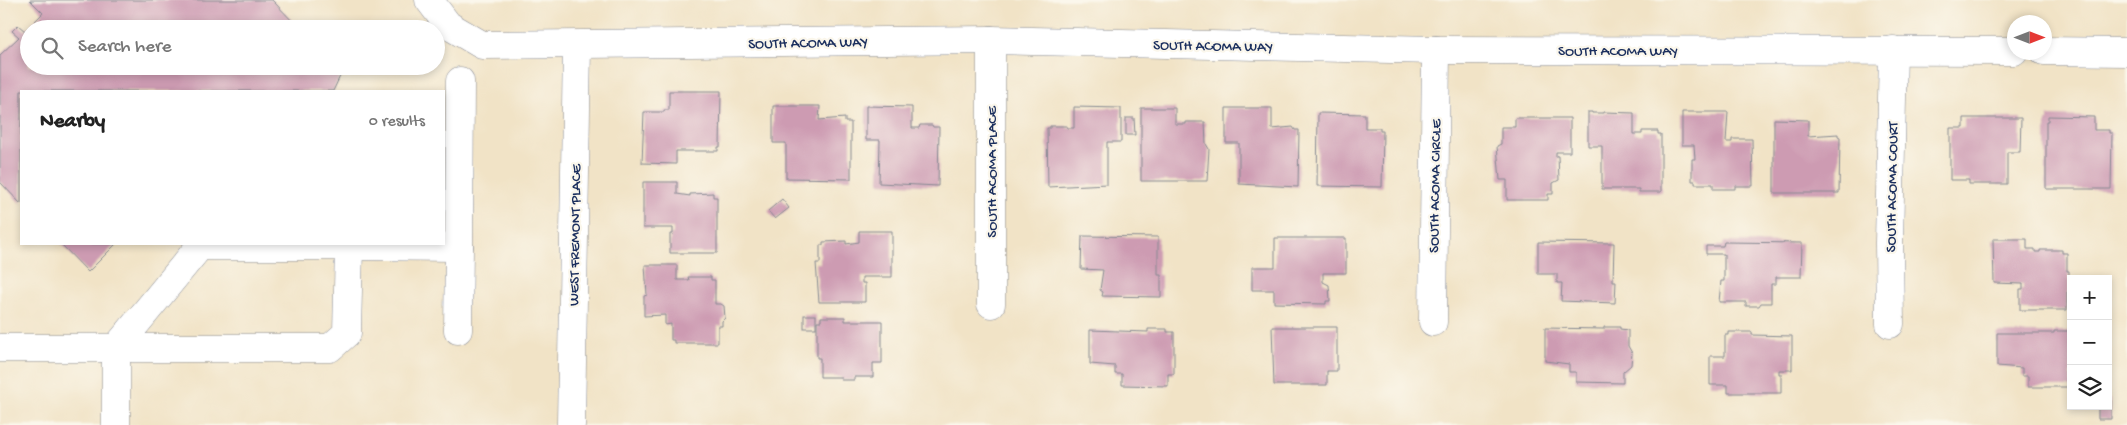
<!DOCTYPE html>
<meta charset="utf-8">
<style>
body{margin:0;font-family:"Gochi Hand",sans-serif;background:#f6f6f6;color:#222}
.controls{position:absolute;right:15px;bottom:15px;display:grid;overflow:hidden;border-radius:0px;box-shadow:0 2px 8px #0003}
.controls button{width:45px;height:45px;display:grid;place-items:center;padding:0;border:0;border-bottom:1px solid #e0e0e0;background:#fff;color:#222;font:25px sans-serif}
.compass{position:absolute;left:2007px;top:15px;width:45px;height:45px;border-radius:50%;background:#fff;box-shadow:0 2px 8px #0003;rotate:90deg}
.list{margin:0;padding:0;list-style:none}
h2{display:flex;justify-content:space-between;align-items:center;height:65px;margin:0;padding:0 20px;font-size:21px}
h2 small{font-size:16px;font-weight:400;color:#767676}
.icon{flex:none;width:28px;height:28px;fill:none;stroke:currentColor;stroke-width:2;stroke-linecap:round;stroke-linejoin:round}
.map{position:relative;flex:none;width:2127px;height:425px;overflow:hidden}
.search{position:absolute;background:#fff;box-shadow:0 2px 8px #0003;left:20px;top:20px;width:425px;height:55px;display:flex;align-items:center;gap:12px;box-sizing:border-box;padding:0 18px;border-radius:28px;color:#767676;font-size:19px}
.panel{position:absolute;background:#fff;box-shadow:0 2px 8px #0003;left:20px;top:90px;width:425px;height:155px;border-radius:0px}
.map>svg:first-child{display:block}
.building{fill:#cd9bb2}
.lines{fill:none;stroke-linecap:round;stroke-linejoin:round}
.minor-casing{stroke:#868992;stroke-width:29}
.minor{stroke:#fff;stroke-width:28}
.labels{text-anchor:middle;stroke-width:4.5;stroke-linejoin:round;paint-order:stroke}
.street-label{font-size:15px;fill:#1b2f5e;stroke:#fbf7ec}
</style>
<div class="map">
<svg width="2127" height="425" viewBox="0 0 2127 425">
<rect width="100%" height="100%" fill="#fbf7ec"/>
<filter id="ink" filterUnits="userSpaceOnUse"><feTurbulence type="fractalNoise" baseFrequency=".02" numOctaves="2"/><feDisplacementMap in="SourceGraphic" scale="10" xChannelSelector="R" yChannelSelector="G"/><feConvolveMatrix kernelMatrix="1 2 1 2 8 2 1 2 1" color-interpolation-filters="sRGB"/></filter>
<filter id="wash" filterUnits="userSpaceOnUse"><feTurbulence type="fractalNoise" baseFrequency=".0096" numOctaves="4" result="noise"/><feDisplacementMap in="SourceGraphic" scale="20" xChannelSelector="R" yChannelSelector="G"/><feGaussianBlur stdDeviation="1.12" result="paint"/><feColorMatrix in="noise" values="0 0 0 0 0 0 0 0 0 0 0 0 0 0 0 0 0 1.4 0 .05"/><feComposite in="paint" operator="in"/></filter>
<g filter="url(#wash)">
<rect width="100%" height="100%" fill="#f1e3c6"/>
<g id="blocks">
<g class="building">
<path d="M30,0H272L300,29H29V66H337L342,72L333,91H21V204L0,182V55L19,37L12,31L18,25L25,31L43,13Z"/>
<path d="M669,91H721L720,147H718V151H676V164L642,163L644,112H664V110H669Z"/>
<path d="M773,106H820L819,120L845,118V122H851V179L786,178V143H773Z"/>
<path d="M866,106L912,107V128H919L920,125H932L933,127H939L938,186L879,183L880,140H866Z"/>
<path d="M1074,107L1121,108V142H1107V184L1048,187L1047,128H1050V126H1067V128H1074Z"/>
<path d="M1141,108H1175V124H1186V122H1205L1206,144L1209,149L1207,181H1141Z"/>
<path d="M1226,108H1272V129L1293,127L1295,130H1299L1298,187L1239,184V143H1226Z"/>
<path d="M1588,112H1592V113H1604V112L1634,113V134H1642V131H1658V134H1661V192H1639V189H1602V146H1588Z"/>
<path d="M1682,112H1728L1726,142H1732V139H1752L1753,186H1735V189H1713V184H1695V181H1692V159H1695L1694,145H1682Z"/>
<path d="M1318,113L1365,114V128H1380V131H1383L1382,187L1317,186Z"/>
<path d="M2048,116L2094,117V130H2109V133H2112L2111,189H2046V121H2048Z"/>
<path d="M1126,118H1134L1135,135H1126Z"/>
<path d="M1515,118H1570V152H1556V156H1558L1559,180L1553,183V194H1548V200H1507V180H1500L1497,146L1501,144V127H1515Z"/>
<path d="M1964,118H2021L2020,152H2007V184H1969V180H1950V128H1964Z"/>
<path d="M1774,119L1808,120V136L1838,134V136L1840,137L1839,193H1774Z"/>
<path d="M643,182H677V194L690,196V194L713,193V197H717V253H670V234H673V228H643Z"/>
<path d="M782,199L789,208L775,219L768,211Z"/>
<path d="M859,231H892V277H862V283H865V302H819L816,263H820V245H823V242L846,241V244L859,242Z"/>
<path d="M1082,236L1158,237V275H1161V297L1102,296L1103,292L1100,290L1103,270L1081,269Z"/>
<path d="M1275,238H1346V273H1323V282L1329,285L1330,301H1326V304L1274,303V290H1252V267H1275Z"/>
<path d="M1993,239H2027V249H2035V252H2040V250H2062V253H2067V271H2069V292H2067V310H2020V289H2023V284L1994,283Z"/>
<path d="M1538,242L1614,243L1613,281H1616L1615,303L1561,301L1562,283H1557V274H1538Z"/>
<path d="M1724,242L1802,243L1801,277H1776V284H1771V303H1761L1759,306H1746V302H1719L1721,281H1724V254H1706V246H1723Z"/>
<path d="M61,244H116L88,272Z"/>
<path d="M645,265H677V280H689L688,277H711V280H715V304H721L724,306L725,318L722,321V326H718V343H674V340H671V324L665,325V315L644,316V296L647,295Z"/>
<rect x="804" y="315" width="12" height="13"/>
<path d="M821,317H845V321H882V363H873V377H854V380H841V377H820V358H817V321H821Z"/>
<path d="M1272,327H1337V371H1327V385H1274Z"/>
<path d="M1604,327H1620V329L1628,330V346L1632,353L1631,365L1623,372V383L1576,382V372H1569V364L1545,361V328L1604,329Z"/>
<path d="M1148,329H1167V332H1174V374H1168V386L1122,385V374H1115V366L1090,364V330L1148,332Z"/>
<path d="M2054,331H2071V387H2028V376H2022V368L1997,366V333H2054Z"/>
<path d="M1728,332H1752V335L1792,336V370H1779V374H1781V393H1728V385H1710V356H1725V335H1728Z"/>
<path d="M2108,399H2111V419H2098V406H2108Z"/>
</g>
</g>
</g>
<g filter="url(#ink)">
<use href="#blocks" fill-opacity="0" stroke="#868992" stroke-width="1"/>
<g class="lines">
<defs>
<g id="minor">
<path d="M429,0L448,25L482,45L991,40L1436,50L2014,51"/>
<path d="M991,40V304"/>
<path d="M2044,51L2127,52"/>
<path d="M349,246L459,247L460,81"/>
<path d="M1433,322L1436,50"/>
<path d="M1890,324L1889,243L1893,50"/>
<path d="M458,330L459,247"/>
<path d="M0,348H330L347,333L349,246H200L116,348V425"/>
<path d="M571,425L577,45"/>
</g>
</defs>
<use href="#minor" class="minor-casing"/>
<use href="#minor" class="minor"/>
</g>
</g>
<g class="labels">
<g class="street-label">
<text transform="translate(808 42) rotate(-1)" y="5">SOUTH ACOMA WAY</text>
<text transform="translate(1213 45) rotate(1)" y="5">SOUTH ACOMA WAY</text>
<text x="1618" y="55">SOUTH ACOMA WAY</text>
<text transform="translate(991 172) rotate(-90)" y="5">SOUTH ACOMA PLACE</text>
<text transform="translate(1434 186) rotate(-89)" y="5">SOUTH ACOMA CIRCLE</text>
<text transform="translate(1891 187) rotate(-89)" y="5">SOUTH ACOMA COURT</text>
<text transform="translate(574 235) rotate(-89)" y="5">WEST FREMONT PLACE</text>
</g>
</g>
</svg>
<div class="controls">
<button>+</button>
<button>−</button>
<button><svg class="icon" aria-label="layers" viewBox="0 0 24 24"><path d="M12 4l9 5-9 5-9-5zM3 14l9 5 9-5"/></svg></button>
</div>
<svg class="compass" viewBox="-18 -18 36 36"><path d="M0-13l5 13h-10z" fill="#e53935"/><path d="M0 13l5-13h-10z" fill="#767676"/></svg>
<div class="search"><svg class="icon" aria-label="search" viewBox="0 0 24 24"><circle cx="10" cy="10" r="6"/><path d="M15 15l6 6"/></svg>Search here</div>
<section class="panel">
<h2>Nearby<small>0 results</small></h2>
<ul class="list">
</ul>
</section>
</div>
